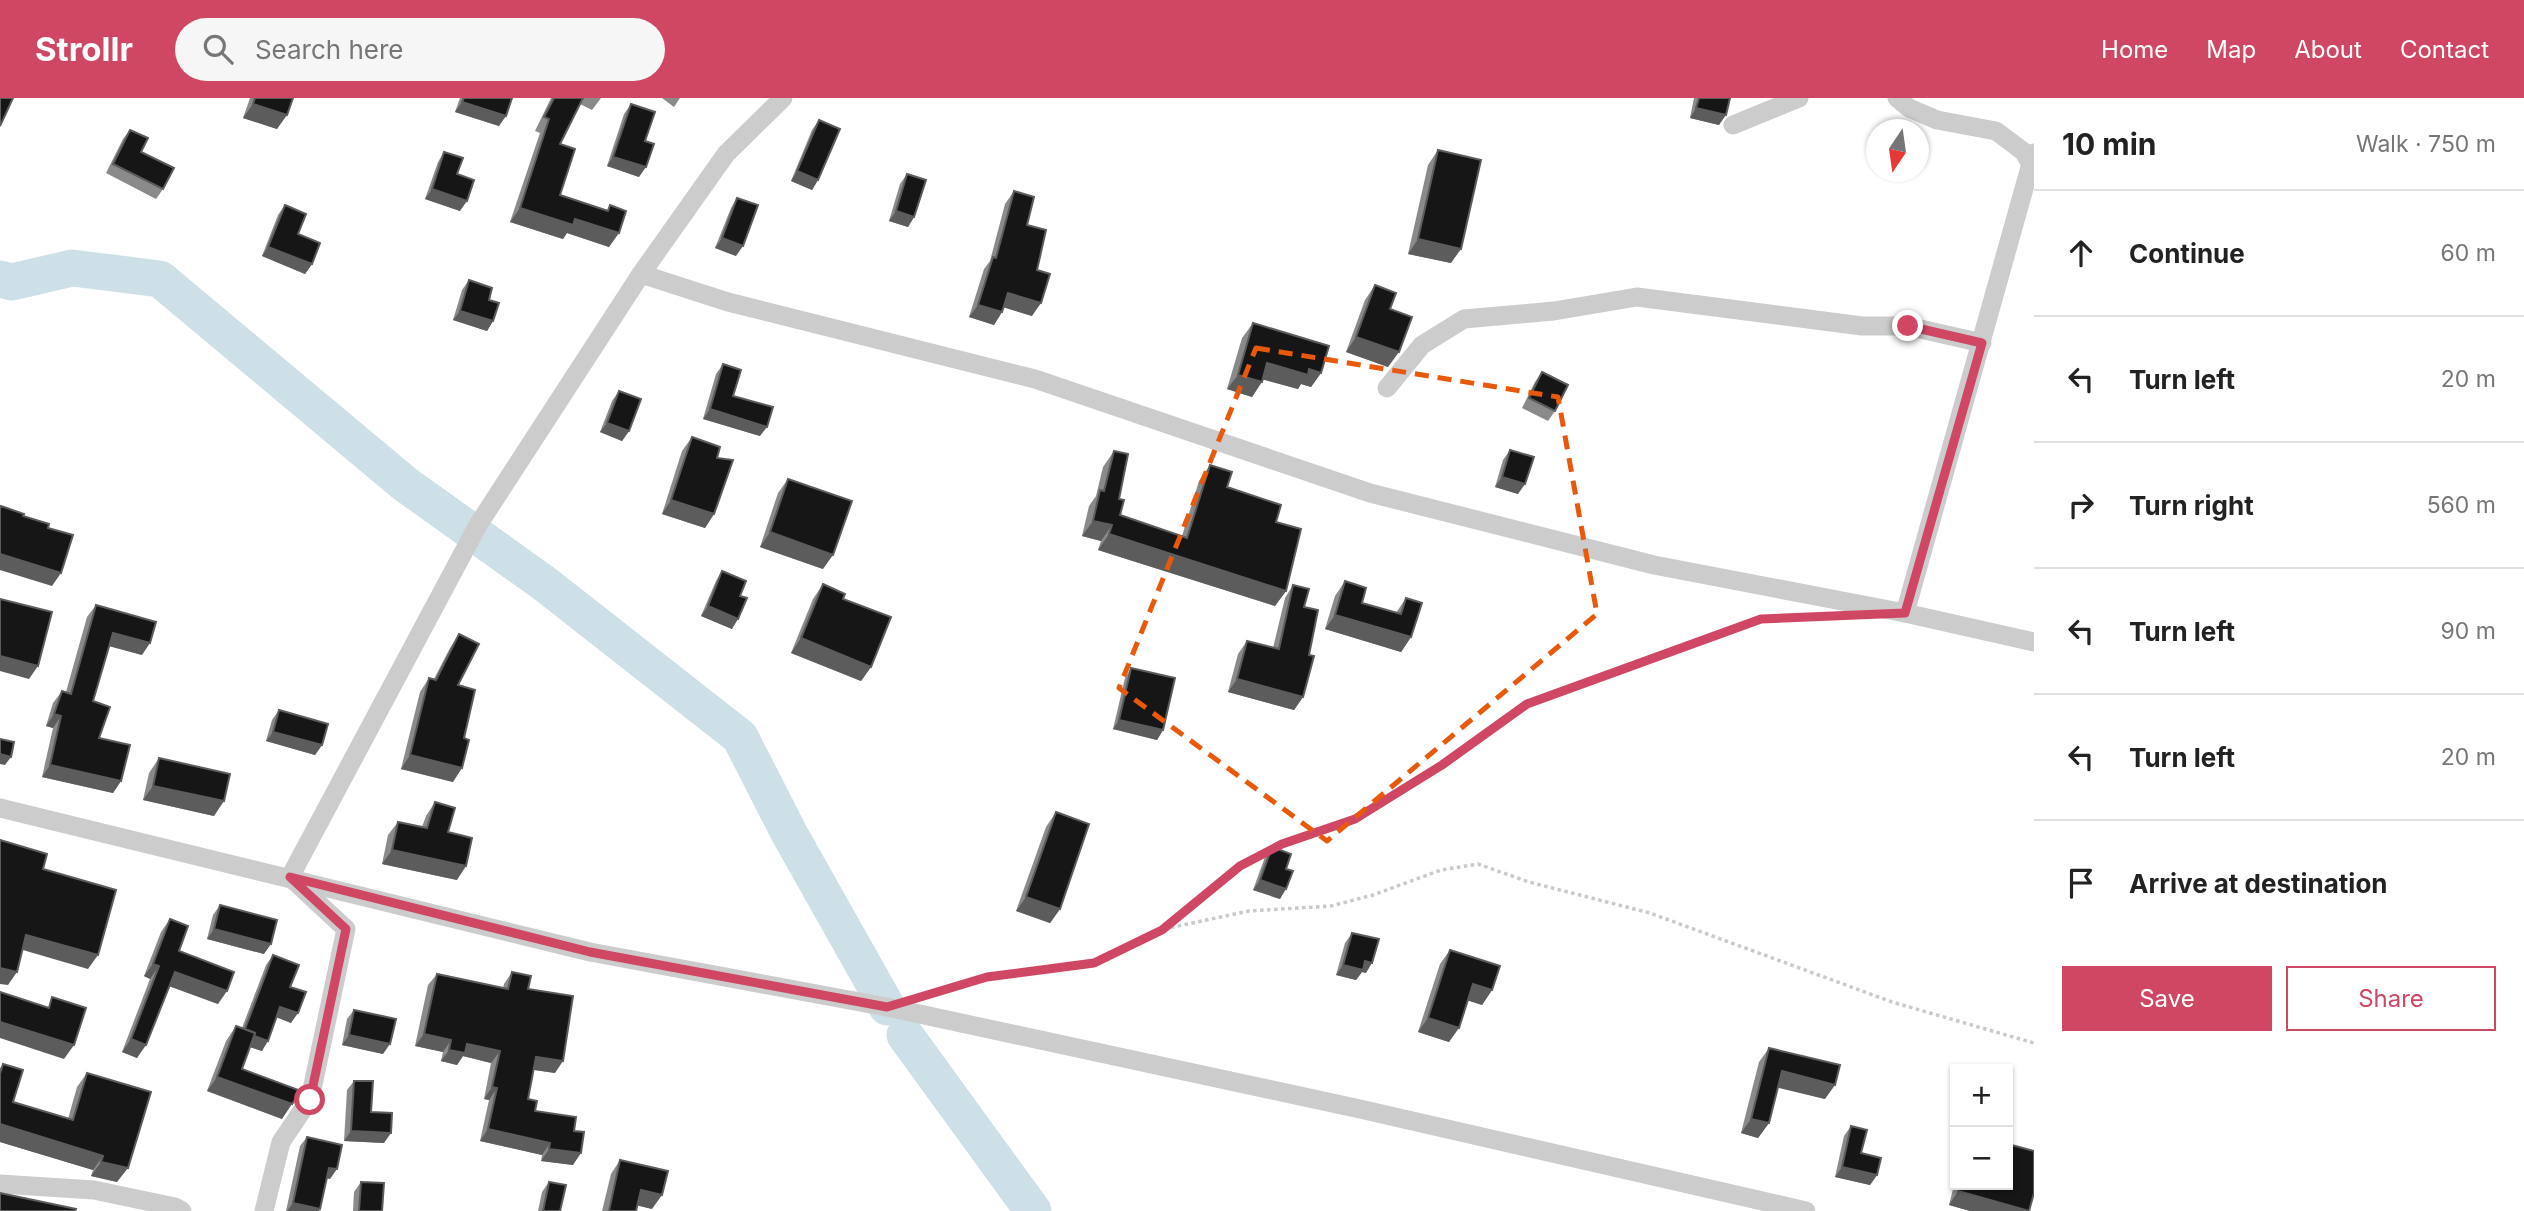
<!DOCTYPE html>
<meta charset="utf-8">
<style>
body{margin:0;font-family:Inter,sans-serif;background:#f6f6f6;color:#222}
.controls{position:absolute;right:21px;bottom:21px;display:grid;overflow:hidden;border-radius:0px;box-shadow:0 2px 5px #0004}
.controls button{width:63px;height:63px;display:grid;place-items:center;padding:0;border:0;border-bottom:2px solid #e0e0e0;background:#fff;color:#222;font:35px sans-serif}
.compass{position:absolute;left:1866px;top:21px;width:63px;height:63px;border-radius:50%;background:#fff;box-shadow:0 2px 5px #0004;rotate:193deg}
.stop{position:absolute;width:21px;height:21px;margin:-16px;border:5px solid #cf4763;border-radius:50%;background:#fff}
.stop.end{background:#cf4763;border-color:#fff;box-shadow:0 2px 7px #0008}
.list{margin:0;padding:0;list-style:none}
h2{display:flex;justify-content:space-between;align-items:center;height:91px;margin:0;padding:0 28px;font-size:30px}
h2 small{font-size:23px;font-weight:400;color:#767676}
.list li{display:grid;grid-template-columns:46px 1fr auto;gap:21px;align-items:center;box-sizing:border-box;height:126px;padding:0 28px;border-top:2px solid #e0e0e0}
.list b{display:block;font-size:26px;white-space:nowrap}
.list em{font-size:23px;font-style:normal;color:#767676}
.actions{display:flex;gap:14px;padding:21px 28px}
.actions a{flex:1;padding:16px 0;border:2px solid #cf4763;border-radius:0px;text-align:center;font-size:24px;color:#cf4763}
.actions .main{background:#cf4763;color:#fff}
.icon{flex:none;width:38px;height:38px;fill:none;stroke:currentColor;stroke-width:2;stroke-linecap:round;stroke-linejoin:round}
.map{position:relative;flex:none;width:2034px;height:1113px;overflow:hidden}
header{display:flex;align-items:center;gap:42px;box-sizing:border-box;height:98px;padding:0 35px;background:#cf4763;color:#fff}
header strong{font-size:33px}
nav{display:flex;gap:38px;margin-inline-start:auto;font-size:24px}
.search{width:490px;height:63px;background:#f6f6f6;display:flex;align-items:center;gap:18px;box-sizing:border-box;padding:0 24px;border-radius:38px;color:#767676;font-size:26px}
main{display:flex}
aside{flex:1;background:#fff}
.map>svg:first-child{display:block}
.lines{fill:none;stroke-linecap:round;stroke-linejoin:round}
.river{stroke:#cde0e7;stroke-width:37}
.path{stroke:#c9c9c9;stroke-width:3.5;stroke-dasharray:3.5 3.5;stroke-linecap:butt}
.minor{stroke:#ccc;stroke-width:19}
.wall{fill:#8a8a8a}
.shaded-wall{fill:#5c5c5c}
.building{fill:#161616;stroke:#5c5c5c;stroke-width:2}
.route{stroke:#cf4763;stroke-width:9}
.marked{fill:none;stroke:#e8590c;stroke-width:5;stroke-dasharray:14 9;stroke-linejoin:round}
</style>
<header>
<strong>Strollr</strong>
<div class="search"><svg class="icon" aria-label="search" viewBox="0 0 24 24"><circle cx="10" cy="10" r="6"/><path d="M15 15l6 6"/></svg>Search here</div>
<nav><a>Home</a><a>Map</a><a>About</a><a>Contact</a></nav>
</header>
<main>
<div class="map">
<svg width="2034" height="1113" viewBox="0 0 2034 1113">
<rect width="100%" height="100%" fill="#fff"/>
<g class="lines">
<g class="river">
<path d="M0,181L12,184L72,170L160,181L405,386L545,486L740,639L789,735L887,909"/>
<path d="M905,937L1033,1113"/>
</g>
<g class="path">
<path d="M1164,831L1249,813L1331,808L1373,797L1441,772L1478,766L1529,784L1650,815L1892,904L2034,945"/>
<path d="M926,897L987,879L1094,865L1162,832L1240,768L1282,746L1355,721L1442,667L1527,606L1761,521L1812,519"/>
</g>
<g class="minor">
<path d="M1897,0L1909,10L1937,22L1996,33L2024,54L2031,67"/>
<path d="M1733,27L1799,0"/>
<path d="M641,176L728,204L1035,281L1370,395L1654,467L1905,515L2034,544"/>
<path d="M1387,290L1422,247L1464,221L1554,213L1637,199L1862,228H1907L1982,245"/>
<path d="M1905,515L2034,55"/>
<path d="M0,710L590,854L887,909L1360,1011L1806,1113"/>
<path d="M0,1086L94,1092L175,1109L182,1113"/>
<path d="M264,1113L281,1044L310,1001L346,831L290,779L478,427L641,176L726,56L783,0"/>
</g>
</g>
<g class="wall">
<path d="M250,0H293L277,31L243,20Z"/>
<path d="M460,0H512L499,28L455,14Z"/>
<path d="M551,0H601L592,12L580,6L560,46V97L607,112L610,107L609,149L567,135L563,141L510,124L540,35L535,33Z"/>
<path d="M662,0H680L674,9Z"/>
<path d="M1694,0H1730L1719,27L1690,20Z"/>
<path d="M631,6L645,43L639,79L607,68L624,16Z"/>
<path d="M819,22L818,82L812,92L791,83L812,32Z"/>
<path d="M130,32L141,54L163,91L156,101L106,75L123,41Z"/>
<path d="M1438,52L1451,165L1408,156L1428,67Z"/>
<path d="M444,54L457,76L460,113L425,101L438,64Z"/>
<path d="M907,76L914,119L908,129L889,123L900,86Z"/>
<path d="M1014,93L1027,127L1037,172L1032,218L1004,209L1002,214L994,227L969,219L984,171L990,163L1005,106Z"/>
<path d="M737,100L736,158L715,150L731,110Z"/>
<path d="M285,107L312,166L305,176L262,158L278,117Z"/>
<path d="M469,182L489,202L493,223L487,233L453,222L462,192Z"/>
<path d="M1375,187L1390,211L1388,269L1346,254L1365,202Z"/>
<path d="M1253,225L1321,275L1311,289L1301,286L1298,291L1263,281L1252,299L1227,291L1242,240Z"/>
<path d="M723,266L733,298L760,338L703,321L716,276Z"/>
<path d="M1542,274L1555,313L1548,323L1522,310L1535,284Z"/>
<path d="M619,293L629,333L622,343L600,334L612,303Z"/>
<path d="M692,339L717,360L714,416L705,430L662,416L682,353Z"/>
<path d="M1510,352L1518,396L1495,389L1503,362Z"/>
<path d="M1114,353L1120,417L1182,438L1199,383L1210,367L1227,389L1276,424L1286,493L1275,508L1098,452L1101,443L1082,438L1089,408L1096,398L1103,369Z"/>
<path d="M788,381L823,471L760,449L778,395Z"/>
<path d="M722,473L740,498L732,531L701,518L716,483Z"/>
<path d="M1345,483L1362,505L1396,515L1406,500L1411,539L1401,554L1325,531L1335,498Z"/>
<path d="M823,486L843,501L871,569L861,583L791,555L813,501Z"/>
<path d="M1293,487L1304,509L1309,557L1303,599L1294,612L1228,594L1238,556L1247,543L1273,550L1285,500Z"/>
<path d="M96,507L142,557L109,548L93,603L99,640L121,683L113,695L42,679L53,630L46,628L53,605L62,593L66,594L87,519Z"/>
<path d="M459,536L458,587L464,640L453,684L401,671L420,594L429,580L434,581L450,550Z"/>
<path d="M1131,570L1163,632L1157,642L1113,631L1125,580Z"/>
<path d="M279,612L322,647L315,657L266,643L272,622Z"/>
<path d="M159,660L214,718L143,702L149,675Z"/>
<path d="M435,704L448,734L457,782L382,766L388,737L398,724L422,729L426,718Z"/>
<path d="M1056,714L1060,811L1050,825L1016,813L1046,729Z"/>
<path d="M1272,749L1286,771L1280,801L1253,792L1265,759Z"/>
<path d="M220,807L264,856L207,841L213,817Z"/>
<path d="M170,821L179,853L218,906L169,888L137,960L122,954L150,881L144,878L161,834Z"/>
<path d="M1352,835L1366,875L1362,874L1356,882L1336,877L1345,845Z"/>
<path d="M1450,852L1492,892L1482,907L1468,902L1449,944L1418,934L1440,866Z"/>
<path d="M273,857L290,889L291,925L277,919L262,953L250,949L242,971L282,1021L207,993L226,943L236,928L242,930L266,867Z"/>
<path d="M512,874L528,891L555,975L534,972L528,1001L535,1013L574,1033L573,1067L541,1063L542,1057L480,1043L489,1002L484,1001L491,965L463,958L457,967L441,963L443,954L415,948L428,887L437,876L503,890L504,886Z"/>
<path d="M354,912L383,956L342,947L347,921Z"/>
<path d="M1769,950L1825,1001L1778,989L1769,1025L1758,1040L1741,1035L1759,964Z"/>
<path d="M3,966L13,1004L68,1021L77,989L87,975L117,1084L91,1078L93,1072L0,1044V970Z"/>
<path d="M354,983L384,1045L344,1043L347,992Z"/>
<path d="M1851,1028L1861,1055L1877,1077L1870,1087L1835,1079L1844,1038Z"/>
<path d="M307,1039L330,1081L327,1080L320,1111L319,1113H286L300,1048Z"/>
<path d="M620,1062L652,1111L637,1107L636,1113H602L611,1076Z"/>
<path d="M1955,1083V1087H2008L2029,1113H1970L1949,1107Z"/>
<path d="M361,1084L382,1113H353L354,1094Z"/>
<path d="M549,1084L560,1113H538L542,1094Z"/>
</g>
<g class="shaded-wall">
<path d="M462,4L506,18L499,28L455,14Z"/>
<path d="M253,6L287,17L277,31L243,20Z"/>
<path d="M1696,10L1726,17L1719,27L1690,20Z"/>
<path d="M613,59L646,69L639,79L607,68Z"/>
<path d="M797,73L818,82L812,92L791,83Z"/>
<path d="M432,91L467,103L460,113L425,101Z"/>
<path d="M520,110L575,121L619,135L609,149L567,135L563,141L510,124Z"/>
<path d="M896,113L914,119L908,129L889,123Z"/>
<path d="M722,140L743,148L736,158L715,150Z"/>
<path d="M1418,141L1461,151L1451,165L1408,156Z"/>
<path d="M268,149L312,166L305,176L262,158Z"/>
<path d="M1008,195L1041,205L1032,218L999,208Z"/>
<path d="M978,207L1002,214L994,227L969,219Z"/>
<path d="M460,213L493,223L487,233L453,222Z"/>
<path d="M1356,239L1399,254L1388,269L1346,254Z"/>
<path d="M1267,265L1309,271L1321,275L1311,289L1301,286L1298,291L1257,280Z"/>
<path d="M1238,277L1262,284L1252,299L1227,291Z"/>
<path d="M710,311L767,329L760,338L703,321Z"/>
<path d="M607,325L629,333L622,343L600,334Z"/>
<path d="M1502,379L1525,386L1518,396L1495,389Z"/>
<path d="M671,402L714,416L705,430L662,416Z"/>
<path d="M1093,423L1112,427L1101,443L1082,438Z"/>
<path d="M770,434L833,457L823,471L760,449Z"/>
<path d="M1109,436L1286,493L1275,508L1098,452Z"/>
<path d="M0,456L61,475L52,488L0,472Z"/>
<path d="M708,508L738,521L732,531L701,518Z"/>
<path d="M1335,517L1411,539L1401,554L1325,531Z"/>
<path d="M113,535L150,545L142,557L105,547Z"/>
<path d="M801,540L871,569L861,583L791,555Z"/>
<path d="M0,558L38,568L29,581L0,573Z"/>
<path d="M1237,581L1303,599L1294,612L1228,594Z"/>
<path d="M54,616L61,618L53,630L46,628Z"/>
<path d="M1119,622L1163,632L1157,642L1113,631Z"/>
<path d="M273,634L322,647L315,657L266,643Z"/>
<path d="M0,656L11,659L5,667L0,666Z"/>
<path d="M410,657L462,670L453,684L401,671Z"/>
<path d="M50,667L121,683L113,695L42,679Z"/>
<path d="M153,688L224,703L214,718L143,702Z"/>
<path d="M392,752L466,768L457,782L382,766Z"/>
<path d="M1260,782L1286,791L1280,801L1253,792Z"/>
<path d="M1026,799L1060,811L1050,825L1016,813Z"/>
<path d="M214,831L271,846L264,856L207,841Z"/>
<path d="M26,837L98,857L88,871L16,850Z"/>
<path d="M1365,863L1372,865L1366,875L1362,874L1356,882L1336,877L1343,867Z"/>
<path d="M153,866L159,868L150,881L144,878Z"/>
<path d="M0,870L17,874L8,887L0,886Z"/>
<path d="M175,874L227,893L218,906L166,887Z"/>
<path d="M1473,886L1492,892L1482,907L1463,901Z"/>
<path d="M280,909L298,915L291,925L273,918Z"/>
<path d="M1428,920L1459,930L1449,944L1418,934Z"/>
<path d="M0,924L9,926L74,947L64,961L0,940Z"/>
<path d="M244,935L268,943L262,953L237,945Z"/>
<path d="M424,936L451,942L443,954L415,948Z"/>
<path d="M349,937L390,946L383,956L342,947Z"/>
<path d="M131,941L146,947L137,960L122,954Z"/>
<path d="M467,946L500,953L491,965L463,958L457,967L441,963L449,952Z"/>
<path d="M536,959L563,963L555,975L528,971Z"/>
<path d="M1782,973L1835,987L1825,1001L1771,988Z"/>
<path d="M217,979L292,1006L282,1021L207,993Z"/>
<path d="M492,989L497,990L489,1002L484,1001Z"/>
<path d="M1751,1021L1769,1025L1758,1040L1741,1035Z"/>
<path d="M0,1026L103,1058L93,1072L0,1044Z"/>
<path d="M488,1031L550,1045L542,1057L480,1043Z"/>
<path d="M351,1033L391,1035L384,1045L344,1043Z"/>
<path d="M549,1051L581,1055L573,1067L541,1063Z"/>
<path d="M101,1064L128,1070L117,1084L91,1078Z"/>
<path d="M1842,1069L1877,1077L1870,1087L1835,1079Z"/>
<path d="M329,1070L337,1071L330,1081L322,1079Z"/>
<path d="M641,1092L662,1097L652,1111L631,1106Z"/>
<path d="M1958,1093L2029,1113H1970L1949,1107Z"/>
<path d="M293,1105L320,1111L319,1113H287Z"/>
</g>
<g class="building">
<path d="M0,0H13L0,28Z"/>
<path d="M255,0H293L287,17L253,6Z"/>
<path d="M464,0H512L506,18L462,4Z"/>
<path d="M554,0H583L560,46L575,51L560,97L608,113L610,107L626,113L619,135L575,121L573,127L520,110L549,21L544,19Z"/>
<path d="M1699,0H1730L1726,17L1696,10Z"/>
<path d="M631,6L655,14L645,43L654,46L646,69L613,59Z"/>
<path d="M819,22L840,31L818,82L797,73Z"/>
<path d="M130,32L148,40L141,54L174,70L163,91L113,66Z"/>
<path d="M1438,52L1481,62L1461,151L1418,141Z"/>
<path d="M444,54L463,60L457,76L474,82L467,103L432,91Z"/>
<path d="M907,76L926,82L914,119L896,113Z"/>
<path d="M1014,93L1034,99L1027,127L1046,132L1037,172L1050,176L1041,205L1008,195L1002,214L978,207L993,159L996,160Z"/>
<path d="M737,100L758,107L743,148L722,140Z"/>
<path d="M285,107L306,116L298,136L320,145L312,166L268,149Z"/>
<path d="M469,182L492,190L489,202L499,205L493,223L460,213Z"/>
<path d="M1375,187L1396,195L1390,211L1412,219L1399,254L1356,239Z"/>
<path d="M1253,225L1329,248L1321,275L1309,271L1308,277L1267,265L1262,284L1238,277Z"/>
<path d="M723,266L741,272L733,298L773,309L767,329L710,311Z"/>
<path d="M1542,274L1568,287L1555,313L1529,300Z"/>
<path d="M619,293L641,301L629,333L607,325Z"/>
<path d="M692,339L720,349L717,360L733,362L714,416L671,402Z"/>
<path d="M1510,352L1534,359L1525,386L1502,379Z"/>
<path d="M1114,353L1128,356L1119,401L1124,402L1120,417L1187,440L1210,367L1232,374L1227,389L1281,407L1276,424L1301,431L1286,493L1109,436L1112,427L1093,423L1100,392L1104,393Z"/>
<path d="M788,381L852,403L833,457L770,434Z"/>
<path d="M1,408L24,416L23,418L49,426L48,430L73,437L61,475L0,456V411Z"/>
<path d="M722,473L746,483L740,498L747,500L738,521L708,508Z"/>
<path d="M1345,483L1366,490L1362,505L1401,516L1406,500L1422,505L1411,539L1335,517Z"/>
<path d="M823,486L845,496L843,501L891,519L871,569L801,540Z"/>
<path d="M1293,487L1309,491L1304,509L1318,512L1309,557L1314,558L1303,599L1237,581L1247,543L1279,551Z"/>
<path d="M0,501L52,514L38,568L0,558Z"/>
<path d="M96,507L156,524L150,545L113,535L93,603L110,609L99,640L130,647L121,683L50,667L61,618L54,616L62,593L71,596Z"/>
<path d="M459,536L479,546L458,587L475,592L464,640L469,642L462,670L410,657L429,580L436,582Z"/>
<path d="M1131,570L1175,580L1163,632L1119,622Z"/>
<path d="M279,612L328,626L322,647L273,634Z"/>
<path d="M0,641L14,644L11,659L0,656Z"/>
<path d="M159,660L230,676L224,703L153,688Z"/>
<path d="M435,704L455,710L448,734L472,740L466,768L392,752L398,724L427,730Z"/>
<path d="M1056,714L1089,726L1060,811L1026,799Z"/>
<path d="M0,742L47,756L43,771L116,792L98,857L26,837L17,874L0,870Z"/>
<path d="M1272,749L1291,756L1286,771L1293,773L1286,791L1260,782Z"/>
<path d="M220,807L277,822L271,846L214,831Z"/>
<path d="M170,821L188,828L179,853L234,874L227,893L175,874L146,947L131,941L159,868L153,866Z"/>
<path d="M1352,835L1379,841L1372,865L1365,863L1363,872L1343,867Z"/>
<path d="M1450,852L1500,868L1492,892L1473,886L1459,930L1428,920Z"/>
<path d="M273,857L299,867L290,889L306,894L298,915L280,909L268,943L254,938L255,935L245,931Z"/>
<path d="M512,874L531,878L528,891L573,898L563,963L536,959L528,1001L537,1003L535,1013L576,1019L574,1033L584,1034L581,1055L549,1051L550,1045L488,1031L497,990L492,989L500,953L467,946L465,955L449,952L451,942L424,936L437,876L508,891Z"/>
<path d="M0,894L49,910L52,899L86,910L74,947L0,924Z"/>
<path d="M354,912L396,921L390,946L349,937Z"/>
<path d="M236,928L255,935L242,971L301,993L292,1006L217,979Z"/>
<path d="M1769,950L1840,967L1835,987L1782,973L1769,1025L1751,1021Z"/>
<path d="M3,966L23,972L13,1004L73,1022L87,975L151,994L128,1070L101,1064L103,1058L0,1026V976Z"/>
<path d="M354,983H373L371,1014L392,1015L391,1035L351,1033Z"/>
<path d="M1851,1028L1867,1032L1861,1055L1881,1060L1877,1077L1842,1069Z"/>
<path d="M307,1039L342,1047L337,1071L329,1070L320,1111L293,1105Z"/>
<path d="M2008,1046L2034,1053V1095L2029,1113L1958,1093L1960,1087H2008Z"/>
<path d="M620,1062L668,1073L662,1097L641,1092L636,1113H609Z"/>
<path d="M361,1084L384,1085L382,1113H359Z"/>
<path d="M549,1084L566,1087L560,1113H543Z"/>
<path d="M0,1095L76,1111L75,1113H0Z"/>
</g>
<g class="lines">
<path class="route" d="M310,1002L346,831L290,779L590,854L887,909L987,879L1094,865L1162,832L1240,768L1282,746L1355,721L1442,667L1527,606L1761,521L1905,515L1982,245L1908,228"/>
</g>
<path class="marked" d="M1256,250L1558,299L1597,516L1327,743L1119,590Z"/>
</svg>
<div class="controls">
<button>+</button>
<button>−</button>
</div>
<svg class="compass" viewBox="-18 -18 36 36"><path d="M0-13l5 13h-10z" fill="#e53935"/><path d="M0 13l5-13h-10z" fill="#767676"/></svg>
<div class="stop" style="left:310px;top:1002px"></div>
<div class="stop end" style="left:1908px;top:228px"></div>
</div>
<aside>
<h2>10 min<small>Walk · 750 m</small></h2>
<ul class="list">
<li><svg class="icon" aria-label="ahead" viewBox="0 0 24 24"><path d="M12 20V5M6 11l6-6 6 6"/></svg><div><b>Continue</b></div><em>60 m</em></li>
<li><svg class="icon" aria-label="left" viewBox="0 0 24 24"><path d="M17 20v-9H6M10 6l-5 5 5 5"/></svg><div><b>Turn left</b></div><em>20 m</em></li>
<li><svg class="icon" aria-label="right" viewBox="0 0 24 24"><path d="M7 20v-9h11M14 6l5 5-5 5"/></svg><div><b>Turn right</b></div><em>560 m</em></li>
<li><svg class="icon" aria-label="left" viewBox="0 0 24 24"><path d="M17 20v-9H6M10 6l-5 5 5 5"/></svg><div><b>Turn left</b></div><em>90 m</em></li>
<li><svg class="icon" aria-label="left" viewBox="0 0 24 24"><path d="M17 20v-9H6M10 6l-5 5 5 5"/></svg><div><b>Turn left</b></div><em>20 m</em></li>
<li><svg class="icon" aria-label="arrive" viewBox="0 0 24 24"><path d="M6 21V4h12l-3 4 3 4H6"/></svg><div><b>Arrive at destination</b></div></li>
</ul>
<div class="actions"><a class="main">Save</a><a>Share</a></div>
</aside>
</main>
